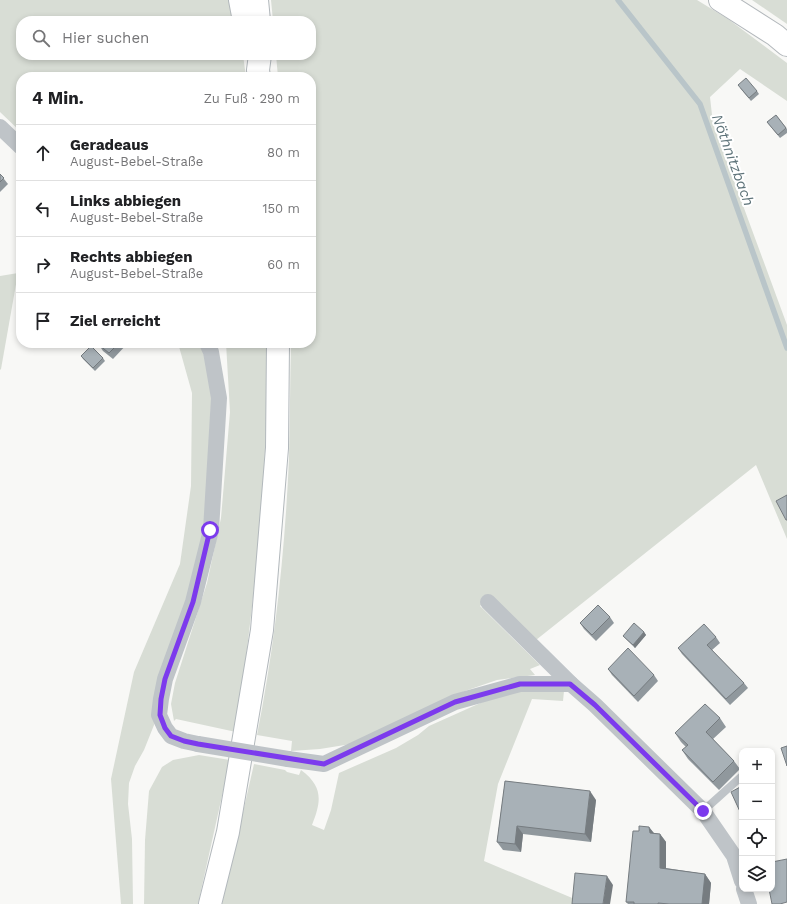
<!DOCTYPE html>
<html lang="de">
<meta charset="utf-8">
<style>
body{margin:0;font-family:"Work Sans",sans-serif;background:#f6f6f6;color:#202124}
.controls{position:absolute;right:12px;bottom:12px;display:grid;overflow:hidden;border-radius:8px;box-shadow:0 2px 6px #0003}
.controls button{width:36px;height:36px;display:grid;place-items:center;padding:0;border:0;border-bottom:1px solid #e0e0e0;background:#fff;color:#202124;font:20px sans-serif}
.stop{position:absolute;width:12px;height:12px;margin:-9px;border:3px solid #7c3aed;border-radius:50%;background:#fff}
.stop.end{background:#7c3aed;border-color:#fff;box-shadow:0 1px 4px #0008}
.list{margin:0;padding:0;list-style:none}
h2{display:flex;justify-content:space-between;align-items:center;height:52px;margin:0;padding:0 16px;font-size:17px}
h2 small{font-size:13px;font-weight:400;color:#757577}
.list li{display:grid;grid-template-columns:26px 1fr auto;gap:12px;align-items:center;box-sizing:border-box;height:56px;padding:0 16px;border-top:1px solid #e0e0e0}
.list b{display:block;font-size:15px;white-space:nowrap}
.list p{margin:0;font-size:13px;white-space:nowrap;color:#757577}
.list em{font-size:13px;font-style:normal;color:#757577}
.icon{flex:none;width:22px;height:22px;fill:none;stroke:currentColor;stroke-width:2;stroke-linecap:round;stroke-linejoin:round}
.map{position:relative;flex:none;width:787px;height:904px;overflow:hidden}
.search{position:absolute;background:#fff;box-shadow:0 2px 6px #0003;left:16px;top:16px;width:300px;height:44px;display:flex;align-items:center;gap:10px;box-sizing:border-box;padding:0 14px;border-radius:16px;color:#757577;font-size:15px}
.panel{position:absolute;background:#fff;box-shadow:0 2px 6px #0003;left:16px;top:72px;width:300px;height:276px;border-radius:16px}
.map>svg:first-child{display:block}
.green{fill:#d8ddd5}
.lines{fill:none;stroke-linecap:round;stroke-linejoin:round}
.stream{stroke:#b9c5c9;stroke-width:5.5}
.secondary-casing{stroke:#b2b8bc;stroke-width:24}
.primary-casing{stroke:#b3b8bc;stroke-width:24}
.lane{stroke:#bfc4c8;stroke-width:8}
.street{stroke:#bfc4c8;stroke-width:16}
.secondary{stroke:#fff;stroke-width:22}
.primary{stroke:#fff;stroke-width:22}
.street-bridge{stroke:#bfc4c8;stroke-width:16}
.wall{fill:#90989d}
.shaded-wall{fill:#767c80}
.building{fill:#a8b1b7;stroke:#767c80}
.route{stroke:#7c3aed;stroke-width:5}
.labels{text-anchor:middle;stroke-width:4;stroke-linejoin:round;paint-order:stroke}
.water-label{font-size:15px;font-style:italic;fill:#5f747a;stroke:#fff}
</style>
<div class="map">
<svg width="787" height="904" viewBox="0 0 787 904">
<rect width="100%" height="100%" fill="#f8f8f6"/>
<g class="green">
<path d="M0,0H235L239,21H21V55H243L246,77H21V132L0,112Z"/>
<path d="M271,0H697L728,19L787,63V101L740,69L710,97L713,124L787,325V539L756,465L536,640L490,595L480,606L540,665L530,669L535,675L497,680L465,691L351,744L320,749L291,751L292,741L257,735C275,645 285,551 289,458C290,420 290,381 291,343H311V77H278L276,55H311V21H273Z"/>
<path d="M752,0H787V24Z"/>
<path d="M18,273L1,369L0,370V276Z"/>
<path d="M178,343H201L212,389L204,533L156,720L144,750L135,766L129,783L128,804L132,839L133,904H121L111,779L134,672L180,564L191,486L192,393Z"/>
<path d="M226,343H267C269,474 254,603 236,732L176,719L174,721L171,704L175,683L207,583L221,518L230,412Z"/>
<path d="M514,691H564L563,701L532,699L498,784L484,861L577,900V904H222L254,764L285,770L287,772L299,775L301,770C324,787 321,802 312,825L324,830L331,810L339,773L396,748L418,735L429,726L496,696Z"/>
<path d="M199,755L230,760L198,904H144L145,840L149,791L162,767L173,760Z"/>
</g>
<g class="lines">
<path class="stream" d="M618,0L700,104L787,348"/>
<defs>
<g id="secondary">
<path d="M240,0L244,21"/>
<path d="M257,0L259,21"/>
<path d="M259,77L258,70L260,55"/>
<path d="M210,904L228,832L262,630L277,448L278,343"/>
</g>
<path id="primary" d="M720,0L775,35L787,45"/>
</defs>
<use href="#secondary" class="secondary-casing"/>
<use href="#primary" class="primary-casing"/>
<path class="lane" d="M703,811L742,776"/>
<g class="street">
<path d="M0,127L21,147"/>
<path d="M488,602L571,684L595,705L703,811L734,856L742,881"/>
<path d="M198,744L184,741L171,736L165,728L159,715L161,699L165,679L193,602L211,530L219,398L211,352L207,343"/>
<path d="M288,759L324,764L455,702L520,684H571"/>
<path d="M744,889L749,904"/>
</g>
<use href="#secondary" class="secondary"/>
<use href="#primary" class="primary"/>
<path class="street-bridge" d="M198,744L288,759"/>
</g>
<g class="wall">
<path d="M740,88L757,91L759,94L751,101Z"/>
<path d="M776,115L787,129V133L780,138L767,122Z"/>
<path d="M0,174L8,184L0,192Z"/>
<path d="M100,343H128L113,359L103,351L99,345Z"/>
<path d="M81,356L103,358L105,361L95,371L83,359Z"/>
<path d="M610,617L614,623L596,641L584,629L580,623Z"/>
<path d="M644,632L646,635L635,648L623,636Z"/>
<path d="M716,637L720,643L712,650L744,683L748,688L730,705L682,654L678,648Z"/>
<path d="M608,669L654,675L658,681L638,702L612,675Z"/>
<path d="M720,718L726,727L713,739L734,761L740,769L719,790L688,759L682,750L686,747L681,742L675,733Z"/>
<path d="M505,781L596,800L591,842L523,834L521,852L503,850L497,842Z"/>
<path d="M649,827L654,833L660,834L666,842V868L705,874L711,883L709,904H628L626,902L639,831Z"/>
</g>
<g class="shaded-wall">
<path d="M644,632L646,635L635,648L633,645Z"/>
<path d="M590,791L596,800L591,842L585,834Z"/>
<path d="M517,826L523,834L521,852L515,844Z"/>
<path d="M649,827L655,835L650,833Z"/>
<path d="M660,834L666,842V876L660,868Z"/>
<path d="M705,874L711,883L709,904H702Z"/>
<path d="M607,876L613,885L610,904H603Z"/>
</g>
<g class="building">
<path d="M746,78L757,91L749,98L738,85Z"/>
<path d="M776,115L786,128L778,135L767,122Z"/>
<path d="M0,174L4,178L0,182Z"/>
<path d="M100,343H119L109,353L99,345Z"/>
<path d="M91,346L103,358L93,368L81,356Z"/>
<path d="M787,495V520H786L776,501Z"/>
<path d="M598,605L610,617L592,635L580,623Z"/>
<path d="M634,623L644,632L633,645L623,636Z"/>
<path d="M704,624L716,637L707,645L744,683L726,699L678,648Z"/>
<path d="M628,648L654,675L634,696L608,669Z"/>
<path d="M705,704L720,718L706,732L734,761L713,782L682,750L688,745L675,733Z"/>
<path d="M787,746V766L781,748Z"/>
<path d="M505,781L590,791L585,834L517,826L515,844L497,842Z"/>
<path d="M742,786V816L731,792Z"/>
<path d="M639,826L649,827L650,833L660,834V868L705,874L702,904H669L658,903V904H634V902H626L633,831H639Z"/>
<path d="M787,859V902L780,904H772L769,889H772V862Z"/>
<path d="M575,873L607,876L603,904H572Z"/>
</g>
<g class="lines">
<path class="route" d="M210,530L193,602L165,679L161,699L160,715L165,728L171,736L184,741L198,744L324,764L455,702L520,684H570L595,705L703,811"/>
</g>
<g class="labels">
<g class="water-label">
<text transform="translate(733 160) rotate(70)" y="5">Nöthnitzbach</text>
</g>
</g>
</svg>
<div class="controls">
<button>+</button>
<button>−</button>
<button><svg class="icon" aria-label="locate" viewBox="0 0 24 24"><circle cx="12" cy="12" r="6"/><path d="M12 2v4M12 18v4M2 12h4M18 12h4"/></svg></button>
<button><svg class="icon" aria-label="layers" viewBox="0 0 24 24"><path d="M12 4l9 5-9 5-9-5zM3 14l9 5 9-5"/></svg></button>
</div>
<div class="stop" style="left:210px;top:530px"></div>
<div class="stop end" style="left:703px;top:811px"></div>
<div class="search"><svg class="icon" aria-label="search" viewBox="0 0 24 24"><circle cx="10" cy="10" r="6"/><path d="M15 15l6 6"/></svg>Hier suchen</div>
<section class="panel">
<h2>4 Min.<small>Zu Fuß · 290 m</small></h2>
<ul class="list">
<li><svg class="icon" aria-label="ahead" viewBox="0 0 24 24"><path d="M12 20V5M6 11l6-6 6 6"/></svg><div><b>Geradeaus</b><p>August-Bebel-Straße</p></div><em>80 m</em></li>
<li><svg class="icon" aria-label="left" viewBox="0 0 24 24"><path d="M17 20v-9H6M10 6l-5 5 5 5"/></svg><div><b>Links abbiegen</b><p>August-Bebel-Straße</p></div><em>150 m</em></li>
<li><svg class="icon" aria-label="right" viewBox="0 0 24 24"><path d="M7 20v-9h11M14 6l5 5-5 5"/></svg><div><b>Rechts abbiegen</b><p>August-Bebel-Straße</p></div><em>60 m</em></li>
<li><svg class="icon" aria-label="arrive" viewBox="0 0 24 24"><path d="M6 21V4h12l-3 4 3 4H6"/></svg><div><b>Ziel erreicht</b></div></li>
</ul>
</section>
</div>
